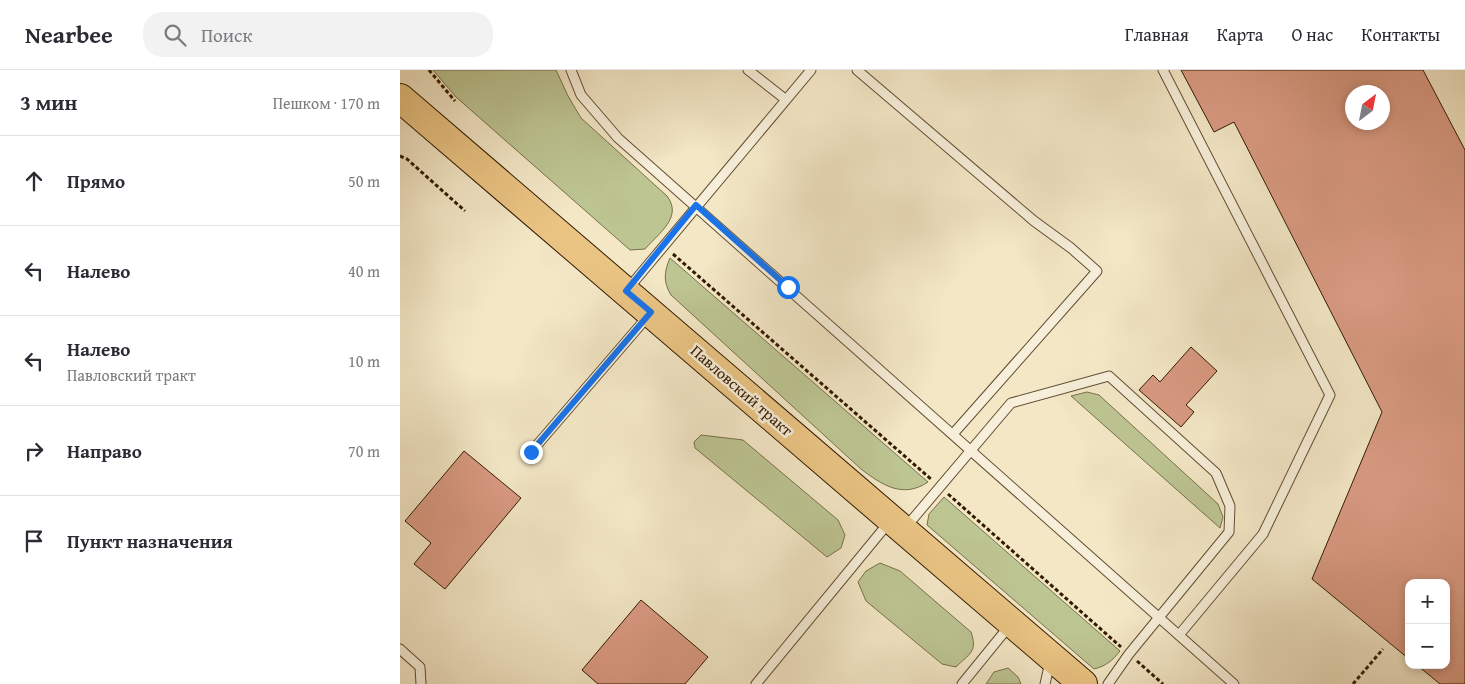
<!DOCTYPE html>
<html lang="ru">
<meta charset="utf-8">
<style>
body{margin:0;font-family:"Gentium Book Plus",serif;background:#f2f2f3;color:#2b2b33}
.controls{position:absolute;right:15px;bottom:15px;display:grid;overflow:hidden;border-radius:10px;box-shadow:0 2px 8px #0003}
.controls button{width:45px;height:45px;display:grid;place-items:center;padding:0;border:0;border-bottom:1px solid #e1e1e2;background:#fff;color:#2b2b33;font:25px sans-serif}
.compass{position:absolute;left:945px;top:15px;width:45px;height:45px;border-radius:50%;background:#fff;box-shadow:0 2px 8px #0003;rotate:32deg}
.stop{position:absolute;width:15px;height:15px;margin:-11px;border:4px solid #1a73e8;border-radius:50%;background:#fff}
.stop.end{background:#1a73e8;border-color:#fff;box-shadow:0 1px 5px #0008}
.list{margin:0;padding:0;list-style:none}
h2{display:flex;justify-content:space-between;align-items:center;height:65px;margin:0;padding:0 20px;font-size:21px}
h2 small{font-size:16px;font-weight:400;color:#7c7c81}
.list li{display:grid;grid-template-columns:32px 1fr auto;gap:15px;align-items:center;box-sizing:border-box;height:90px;padding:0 20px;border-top:1px solid #e1e1e2}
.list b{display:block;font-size:19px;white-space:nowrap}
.list p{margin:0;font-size:16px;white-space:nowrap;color:#7c7c81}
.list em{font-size:16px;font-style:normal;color:#7c7c81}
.icon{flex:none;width:28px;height:28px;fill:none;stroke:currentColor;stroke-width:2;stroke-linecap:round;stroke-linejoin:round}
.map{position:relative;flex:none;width:1065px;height:614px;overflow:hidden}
header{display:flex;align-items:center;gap:30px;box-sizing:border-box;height:70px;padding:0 25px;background:#fff;border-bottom:1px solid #e1e1e2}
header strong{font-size:24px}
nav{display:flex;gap:28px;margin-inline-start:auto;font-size:18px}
.search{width:350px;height:45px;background:#f2f2f3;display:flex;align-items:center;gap:12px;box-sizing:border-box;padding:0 18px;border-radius:20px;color:#7c7c81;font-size:19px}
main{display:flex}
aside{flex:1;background:#fff}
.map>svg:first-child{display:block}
.green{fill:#bdc593;stroke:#78704a}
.building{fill:#d99a82;stroke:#331a00;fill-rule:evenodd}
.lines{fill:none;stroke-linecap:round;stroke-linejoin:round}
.service-casing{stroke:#634d32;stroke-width:11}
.primary-casing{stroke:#331a00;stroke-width:30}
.path{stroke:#331a00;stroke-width:3;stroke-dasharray:4 2.5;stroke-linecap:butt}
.service{stroke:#f7efda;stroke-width:9}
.primary{stroke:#eac483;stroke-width:28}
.route{stroke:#1a73e8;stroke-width:6}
.labels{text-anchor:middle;stroke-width:5;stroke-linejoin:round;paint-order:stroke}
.street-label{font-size:16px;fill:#331a00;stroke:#f7efda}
</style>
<header>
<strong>Nearbee</strong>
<div class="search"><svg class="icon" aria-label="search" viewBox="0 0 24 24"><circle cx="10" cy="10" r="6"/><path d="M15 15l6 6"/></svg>Поиск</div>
<nav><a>Главная</a><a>Карта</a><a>О нас</a><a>Контакты</a></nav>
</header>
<main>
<aside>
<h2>3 мин<small>Пешком · 170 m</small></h2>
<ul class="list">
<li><svg class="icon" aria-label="ahead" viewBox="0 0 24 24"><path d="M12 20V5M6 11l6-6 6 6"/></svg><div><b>Прямо</b></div><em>50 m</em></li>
<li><svg class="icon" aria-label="left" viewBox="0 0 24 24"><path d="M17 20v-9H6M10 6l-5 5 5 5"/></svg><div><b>Налево</b></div><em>40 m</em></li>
<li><svg class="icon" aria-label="left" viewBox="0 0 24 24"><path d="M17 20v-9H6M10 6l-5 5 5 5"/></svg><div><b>Налево</b><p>Павловский тракт</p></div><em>10 m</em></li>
<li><svg class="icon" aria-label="right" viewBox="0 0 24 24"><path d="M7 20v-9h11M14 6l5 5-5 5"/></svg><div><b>Направо</b></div><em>70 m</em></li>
<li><svg class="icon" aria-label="arrive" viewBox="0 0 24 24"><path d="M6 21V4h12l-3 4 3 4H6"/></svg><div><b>Пункт назначения</b></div></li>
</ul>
</aside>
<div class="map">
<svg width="1065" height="614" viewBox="0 0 1065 614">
<rect width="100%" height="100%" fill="#f3e7c6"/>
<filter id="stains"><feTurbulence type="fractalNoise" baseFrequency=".004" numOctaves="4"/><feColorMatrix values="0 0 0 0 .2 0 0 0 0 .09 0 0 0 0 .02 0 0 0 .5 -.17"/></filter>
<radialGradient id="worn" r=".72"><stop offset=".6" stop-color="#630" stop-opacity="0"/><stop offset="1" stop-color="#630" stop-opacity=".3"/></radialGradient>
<g class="green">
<path d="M33,0H156L168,26L181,48L267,126C283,147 259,163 245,179L230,180L56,27Z"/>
<path d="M270,188L528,412C503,429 482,415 461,399L271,225C263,212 264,202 270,188Z"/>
<path d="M687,322L699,325L818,434L823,447L820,458L671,326Z"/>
<path d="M301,365L343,370L438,450L445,465L441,478L427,487L295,378L294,372Z"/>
<path d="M544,427L720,581C712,591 706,596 694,599L527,455L529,444Z"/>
<path d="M480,493L500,501L571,562C578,582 569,584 556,597L542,594L466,531L458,512L466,501Z"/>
<path d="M608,598L618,607L621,614H586L594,602Z"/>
</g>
<g class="building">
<path d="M781,0H1023L1065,80V614H1040L1017,595H1046V513H1009V589L912,509L982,342L834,52L814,62ZM952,22H982V52H952Z"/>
<path d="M791,277L817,301L786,335L794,342L781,357L739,320L753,305L760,312Z"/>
<path d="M64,381L121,428L45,519L14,494L31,473L5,451Z"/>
<path d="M241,530L308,587L285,614H198L182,600Z"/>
</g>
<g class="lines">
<defs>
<g id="service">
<path d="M171,0L181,25L218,68L834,614"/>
<path d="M348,0L385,29"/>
<path d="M457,0L634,151L671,178L697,201L553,364"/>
<path d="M763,0L930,325L863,464L779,565"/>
<path d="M227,220L411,0"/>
<path d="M131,382L249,245"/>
<path d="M506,457L611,333L709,306L816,403L830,436L829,462L729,584L708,614"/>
<path d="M0,579L20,597L21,614"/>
<path d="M356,614L490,451"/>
<path d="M562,614L610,555"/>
<path d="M645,614L650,592"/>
</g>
<path id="primary" d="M0,28L683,614"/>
</defs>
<use href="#service" class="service-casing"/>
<use href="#primary" class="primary-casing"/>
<g class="path">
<path d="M29,0L55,31"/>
<path d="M0,86L7,89L65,141"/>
<path d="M273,184L532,410"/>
<path d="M548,424L721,577"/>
<path d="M737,591L763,614"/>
<path d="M953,614L983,579"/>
</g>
<use href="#service" class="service"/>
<use href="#primary" class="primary"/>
</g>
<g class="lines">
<path class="route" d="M131,382L251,242L226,221L296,135L388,217"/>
</g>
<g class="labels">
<g class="street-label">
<text transform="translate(342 320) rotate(41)" y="6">Павловский тракт</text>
</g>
</g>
<rect width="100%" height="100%" filter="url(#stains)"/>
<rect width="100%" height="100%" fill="url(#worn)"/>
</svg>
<div class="controls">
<button>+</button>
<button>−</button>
</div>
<svg class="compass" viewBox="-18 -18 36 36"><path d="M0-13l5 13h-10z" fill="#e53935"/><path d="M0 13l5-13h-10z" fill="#7c7c81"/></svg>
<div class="stop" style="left:388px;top:217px"></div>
<div class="stop end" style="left:131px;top:382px"></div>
</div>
</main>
